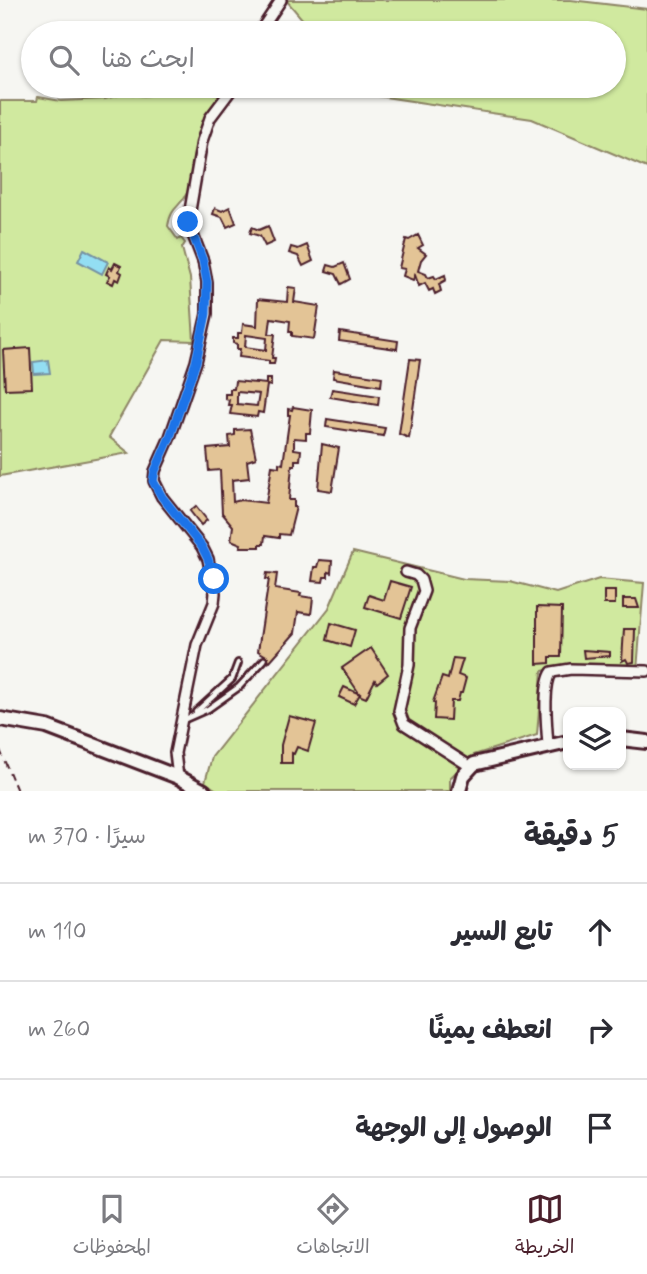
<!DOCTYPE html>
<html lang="ar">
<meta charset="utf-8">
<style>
body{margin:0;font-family:Mynerve,"Playpen Sans Arabic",sans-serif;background:#f2f2f3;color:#2b2b33;direction:rtl}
.controls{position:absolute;right:21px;bottom:21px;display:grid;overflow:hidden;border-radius:14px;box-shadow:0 2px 5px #0004}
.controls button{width:63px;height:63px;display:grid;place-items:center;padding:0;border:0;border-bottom:2px solid #e1e1e2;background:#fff;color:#2b2b33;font:35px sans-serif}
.stop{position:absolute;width:21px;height:21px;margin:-16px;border:5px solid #1a73e8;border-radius:50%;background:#fff}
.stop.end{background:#1a73e8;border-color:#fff;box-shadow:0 2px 7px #0008}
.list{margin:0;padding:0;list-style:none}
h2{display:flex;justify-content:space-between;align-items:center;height:91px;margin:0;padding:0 28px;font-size:30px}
h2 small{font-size:23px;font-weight:400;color:#7c7c81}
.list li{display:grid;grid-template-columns:46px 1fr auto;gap:21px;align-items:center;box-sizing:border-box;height:98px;padding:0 28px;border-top:2px solid #e1e1e2}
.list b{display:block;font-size:26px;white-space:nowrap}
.list em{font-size:23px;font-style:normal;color:#7c7c81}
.icon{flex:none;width:38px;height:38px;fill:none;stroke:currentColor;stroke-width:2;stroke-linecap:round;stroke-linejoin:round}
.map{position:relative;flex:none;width:647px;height:791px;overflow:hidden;direction:ltr}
.search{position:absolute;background:#fff;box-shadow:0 2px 5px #0004;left:21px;right:21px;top:21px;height:77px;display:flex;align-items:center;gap:18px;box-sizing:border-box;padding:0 24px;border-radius:38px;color:#7c7c81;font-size:26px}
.sheet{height:385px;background:#fff}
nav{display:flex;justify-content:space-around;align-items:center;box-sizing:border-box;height:98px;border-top:2px solid #e1e1e2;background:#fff;font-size:19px;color:#7c7c81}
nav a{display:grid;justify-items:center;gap:4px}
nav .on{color:#4a1f2b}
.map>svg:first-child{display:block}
.green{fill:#d0e99f;stroke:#8d8465;stroke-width:2}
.water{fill:#93def3;stroke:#7692a3;stroke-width:2}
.building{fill:#e3c496;stroke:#4a1f2b;stroke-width:2;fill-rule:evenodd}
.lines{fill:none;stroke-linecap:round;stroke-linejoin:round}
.lane-casing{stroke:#4a1f2b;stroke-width:10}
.street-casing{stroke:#4a1f2b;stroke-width:14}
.secondary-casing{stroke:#4a1f2b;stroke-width:18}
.path{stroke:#4a1f2b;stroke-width:2;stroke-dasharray:7 5;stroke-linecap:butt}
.lane{stroke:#f6f6f2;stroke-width:4.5}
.street{stroke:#f6f6f2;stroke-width:9}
.secondary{stroke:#f6f6f2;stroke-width:12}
.route{stroke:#1a73e8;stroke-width:9}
</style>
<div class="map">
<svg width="647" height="791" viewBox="0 0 647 791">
<rect width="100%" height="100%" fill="#f6f6f2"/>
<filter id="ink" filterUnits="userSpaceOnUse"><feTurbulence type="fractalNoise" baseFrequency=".0143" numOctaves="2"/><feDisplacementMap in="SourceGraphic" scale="14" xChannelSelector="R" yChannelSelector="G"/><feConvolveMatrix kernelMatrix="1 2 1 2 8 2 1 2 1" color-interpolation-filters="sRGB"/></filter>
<g filter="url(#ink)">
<g class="green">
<path d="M286,0H571L647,9V168L532,119L365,94L358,86H614V33H314Z"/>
<path d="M196,88L223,96C200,119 197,134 192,166C191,175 191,185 187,193C180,208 171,206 168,226L178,240L181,238L185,243L182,248L190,278L194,341L164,340L109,437L129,453L0,476V101H37L38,97L61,101L105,99L126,93L144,96Z"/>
<path d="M353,552L464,579L510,581L556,593L599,579L644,583L637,670L565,666L542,671L537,735L474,755L450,778V791H218L205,782L212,757L329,608Z"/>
</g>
<g class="water">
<path d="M84,249L108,262L102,274L78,261Z"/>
<path d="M48,360L50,373L34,374L33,362Z"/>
</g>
<g class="building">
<path d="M230,207L236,223L227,227L222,217L213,214L215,208L222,211Z"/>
<path d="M268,226L274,242L265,246L260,236L250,233L252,227L259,230Z"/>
<path d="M418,235L423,245L418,248L426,254L421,260L418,271L426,274L428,278L434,276L436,279L445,275L446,280L439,284L441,291L435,294L433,289L429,291L425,283L419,286L415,275L413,280L403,276L405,269L399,268L406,239L409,240Z"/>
<path d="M307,245L313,261L303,266L298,256L289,253L291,247L298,249Z"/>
<path d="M115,263L121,266L119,271L122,273L119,281L115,279L113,284L107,281L110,276L106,274L109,267L112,269Z"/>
<path d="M344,263L350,279L341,284L336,274L326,271L328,265L335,267Z"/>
<path d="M288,287L296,288L294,302L319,306L314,339L292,336V332H289L290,321L271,318L269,334H275L272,358H275L274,364H269V361L239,357L240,349H237V344L233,343V338H238V333H242L243,324L257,326L258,299L287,302ZM246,335L267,338L266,350L245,347Z"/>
<path d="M340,332L398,341L397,349L339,341Z"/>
<path d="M30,348L32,388L5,389L3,350Z"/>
<path d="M410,359L420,360L409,438L399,434Z"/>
<path d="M334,370L382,377L381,386L333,378Z"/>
<path d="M266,379H271V386L267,385L263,413L258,412L257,417L230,414L232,405H228L229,400L225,399V394H230V389H234L235,381L266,384ZM237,392L259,394L257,406L237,404Z"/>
<path d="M332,389L379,396L378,405L330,397Z"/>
<path d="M293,407L312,410L310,433H306V439L294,438V449L301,450L300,460H295V465H292L289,500H294V507H296L289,535L279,534V538L265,536L264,544H260V547H240L241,544L231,540L233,526L222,513L220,470L209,471L207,449L230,447L229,436L235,435V430L250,429L256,458L247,461L249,478L232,480L233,502L241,500L266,503L272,466L279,467V463L283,464L290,415H288V409L292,410Z"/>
<path d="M327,419L385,428L383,436L326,427Z"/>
<path d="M322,444L339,448L332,491L318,489Z"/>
<path d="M196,506L207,520L201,525L190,511Z"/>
<path d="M319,560L332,561L331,573L328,572V577H324L323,582L312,581L314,567H317Z"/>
<path d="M267,573L277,574L275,589L301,593L300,596L313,598L311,614L298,612L295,633L269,662L268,657L258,651L269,579H266Z"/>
<path d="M390,581L411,587L401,618L365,607L369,595L384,600Z"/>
<rect x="604" y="591" width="11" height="13"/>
<path d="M623,599H636L639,608H623Z"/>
<path d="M537,607L562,608L561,657H550V663L537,664Z"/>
<path d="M331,623L355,630L350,647L327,640Z"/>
<path d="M624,629H635L634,662L628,663L626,659L622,661Z"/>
<path d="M371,648L388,674L377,683L375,680L366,698L361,696L342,668Z"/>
<path d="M583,650L610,652V656L584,658Z"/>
<path d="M453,658L463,659L458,675L466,678L462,693H460L458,701H451L450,720L434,719L435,703L433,702L442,677L448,679Z"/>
<path d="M344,687L360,694L354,704L339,697Z"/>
<path d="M289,716L316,723L308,751L297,747L294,754L292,753V763H281V745Z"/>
</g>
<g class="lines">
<defs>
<g id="lane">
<path d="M196,712L232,679L238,663"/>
<path d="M183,720L208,709L239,687L264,660"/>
</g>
<g id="street">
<path d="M259,33L281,0"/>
<path d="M406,572L416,575L421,580L424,591L410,628L409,665L399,711L404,724L471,767"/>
<path d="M548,746C547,728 542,686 552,672L571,669L647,671"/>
<path d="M178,777L175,753L197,645L214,603L215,593L208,559L202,547L162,497L154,481L155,471L170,437L196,362L207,314V282L203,261L188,222L202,141L210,118L234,86"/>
</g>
<g id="secondary">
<path d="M0,719L47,727L178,777L204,791"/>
<path d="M621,739L647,742"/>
<path d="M459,791L463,776L474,764L568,742"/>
</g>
</defs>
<use href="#lane" class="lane-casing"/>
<use href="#street" class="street-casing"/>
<use href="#secondary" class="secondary-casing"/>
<path class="path" d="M0,750L17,791"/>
<use href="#lane" class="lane"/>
<use href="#street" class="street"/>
<use href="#secondary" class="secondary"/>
</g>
</g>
<g class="lines" filter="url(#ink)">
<path class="route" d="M188,222L203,261L207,282L206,314L196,362L170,437L155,471L153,481L162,497L202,547L208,559L214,579"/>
</g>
</svg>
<div class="controls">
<button><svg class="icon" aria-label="layers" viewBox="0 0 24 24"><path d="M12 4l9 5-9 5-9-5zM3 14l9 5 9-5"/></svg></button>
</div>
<div class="stop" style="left:214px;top:579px"></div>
<div class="stop end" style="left:188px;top:222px"></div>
<div class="search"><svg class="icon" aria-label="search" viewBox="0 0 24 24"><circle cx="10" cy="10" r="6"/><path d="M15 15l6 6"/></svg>ابحث هنا</div>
</div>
<section class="sheet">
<h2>5 دقيقة<small>سيرًا · 370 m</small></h2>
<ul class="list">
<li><svg class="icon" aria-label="ahead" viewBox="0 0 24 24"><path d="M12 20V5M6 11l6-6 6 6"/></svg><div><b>تابع السير</b></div><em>110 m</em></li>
<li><svg class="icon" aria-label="right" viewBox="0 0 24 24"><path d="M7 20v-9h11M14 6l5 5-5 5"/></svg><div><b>انعطف يمينًا</b></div><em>260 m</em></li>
<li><svg class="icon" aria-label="arrive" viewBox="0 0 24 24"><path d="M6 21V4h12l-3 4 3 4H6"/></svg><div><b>الوصول إلى الوجهة</b></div></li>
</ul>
</section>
<nav>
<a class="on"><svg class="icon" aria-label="map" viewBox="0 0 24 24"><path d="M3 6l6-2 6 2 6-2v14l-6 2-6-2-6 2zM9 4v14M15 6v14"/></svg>الخريطة</a>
<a><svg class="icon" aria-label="directions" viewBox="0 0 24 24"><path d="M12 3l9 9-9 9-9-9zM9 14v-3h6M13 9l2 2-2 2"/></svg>الاتجاهات</a>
<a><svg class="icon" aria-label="saved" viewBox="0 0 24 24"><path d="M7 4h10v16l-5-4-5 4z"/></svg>المحفوظات</a>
</nav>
